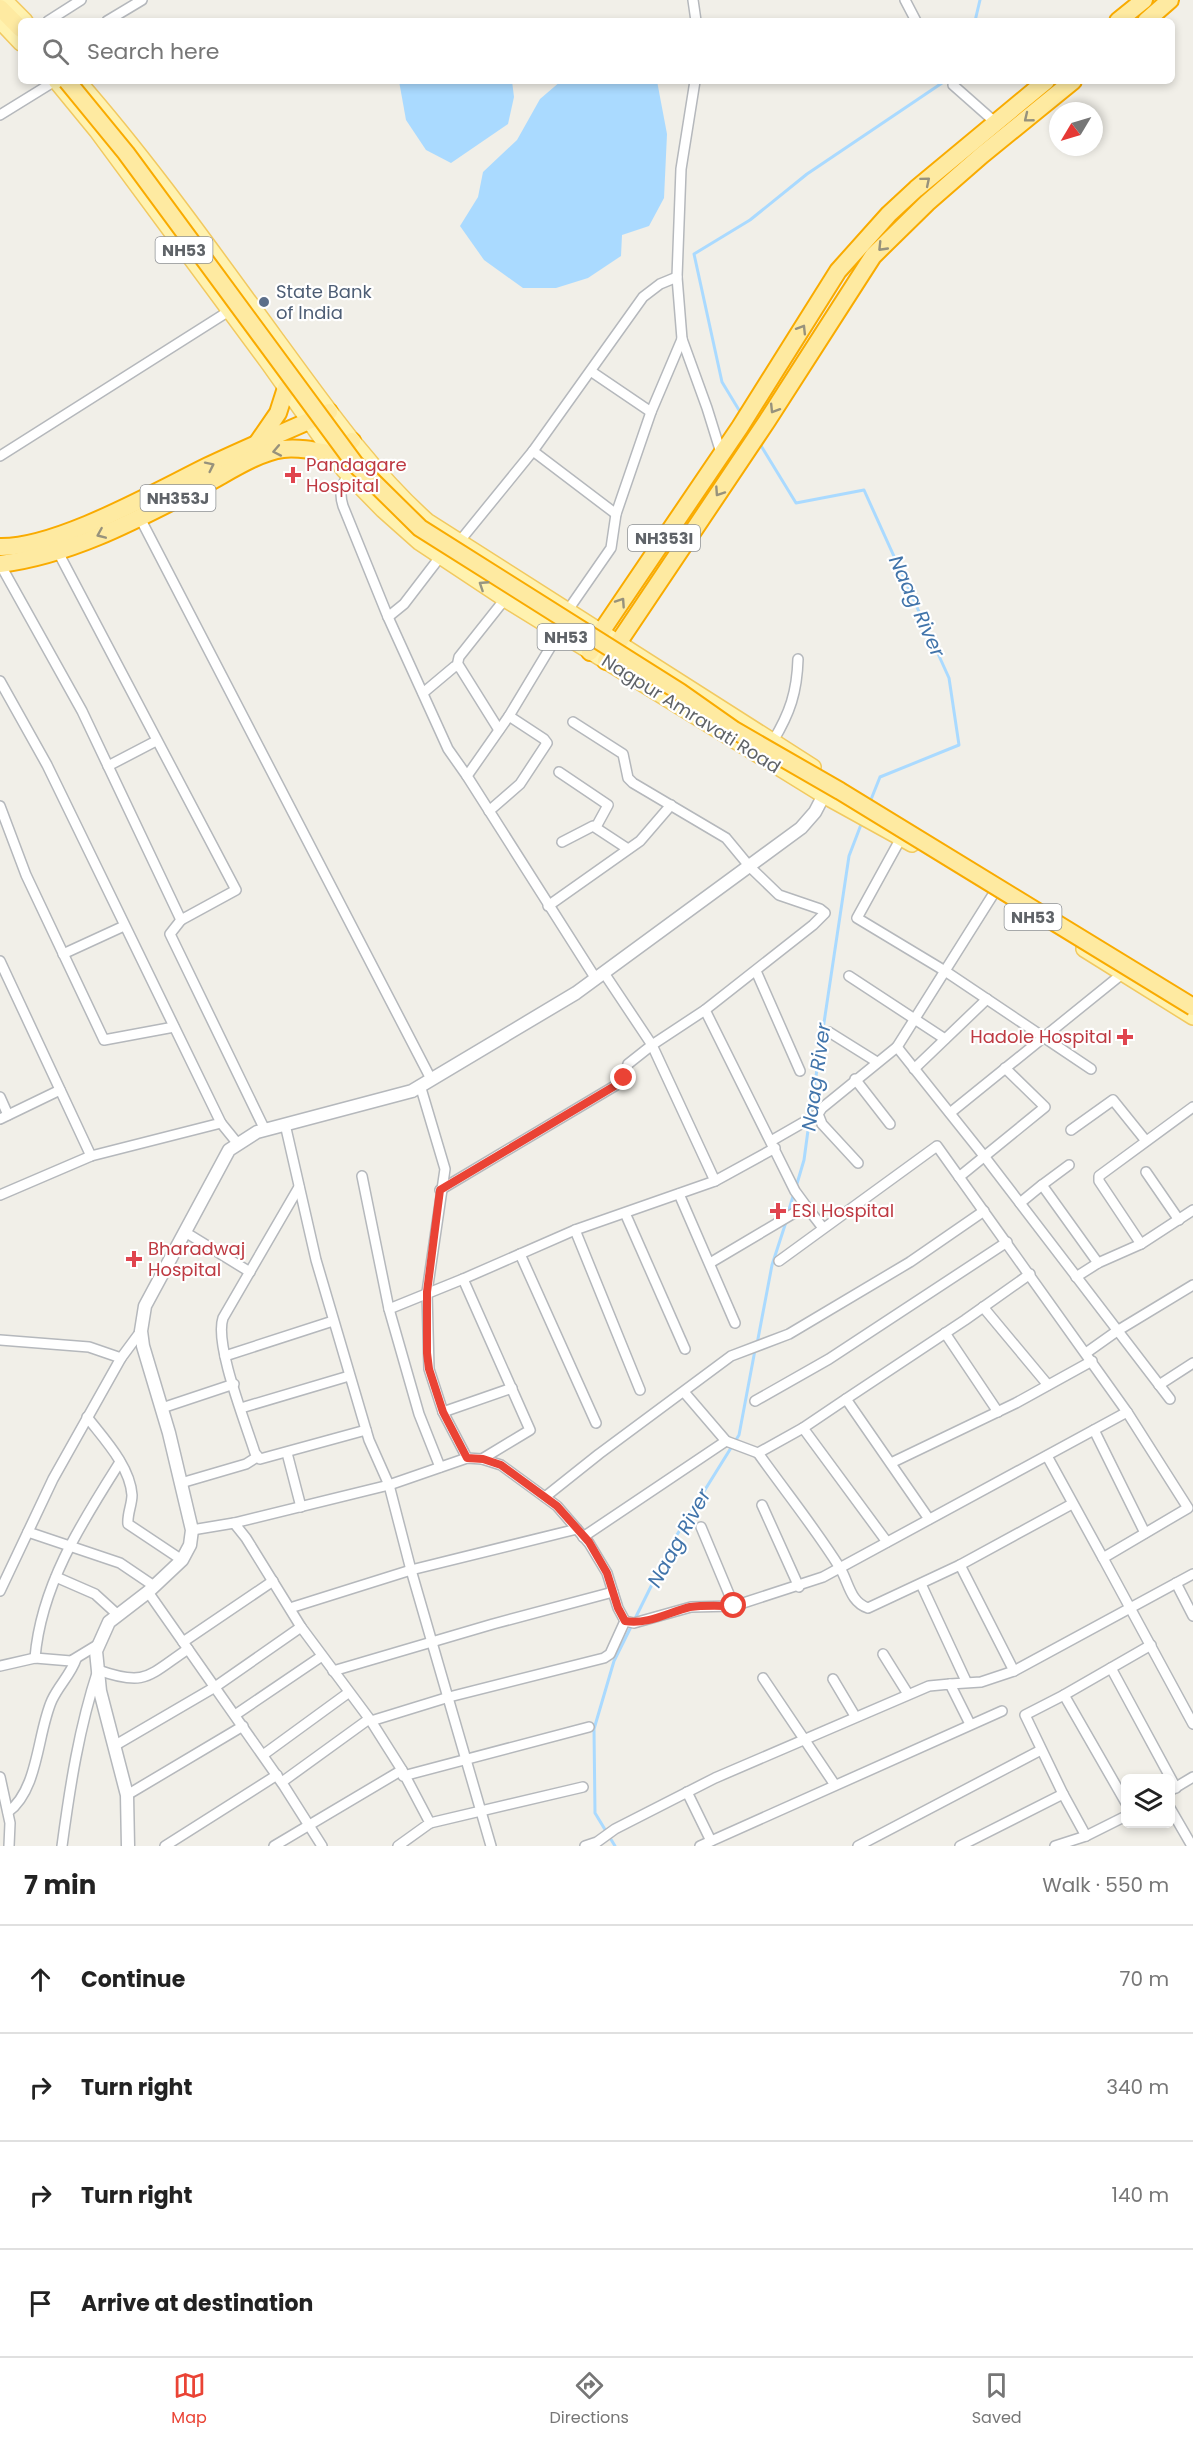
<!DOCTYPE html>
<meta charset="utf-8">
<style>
body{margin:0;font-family:Poppins,sans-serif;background:#f6f6f6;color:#222}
.controls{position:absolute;right:18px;bottom:18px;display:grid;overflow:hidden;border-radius:9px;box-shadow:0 3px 9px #0003}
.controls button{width:54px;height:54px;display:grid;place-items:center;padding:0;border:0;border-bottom:2px solid #e0e0e0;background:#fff;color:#222;font:30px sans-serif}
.compass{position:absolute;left:1049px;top:102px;width:54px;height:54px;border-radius:50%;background:#fff;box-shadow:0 3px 9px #0003;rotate:232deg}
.stop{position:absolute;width:18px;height:18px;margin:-14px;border:4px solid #ea4335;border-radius:50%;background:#fff}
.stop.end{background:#ea4335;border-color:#fff;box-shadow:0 2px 6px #0008}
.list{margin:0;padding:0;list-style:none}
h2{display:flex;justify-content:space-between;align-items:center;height:78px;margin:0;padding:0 24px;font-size:26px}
h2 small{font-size:20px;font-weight:400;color:#767676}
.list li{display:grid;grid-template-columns:39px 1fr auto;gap:18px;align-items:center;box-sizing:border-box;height:108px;padding:0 24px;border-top:2px solid #e0e0e0}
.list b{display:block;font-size:22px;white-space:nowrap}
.list em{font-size:20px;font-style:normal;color:#767676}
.icon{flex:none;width:33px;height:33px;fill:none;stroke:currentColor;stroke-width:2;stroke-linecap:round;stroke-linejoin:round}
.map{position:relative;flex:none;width:1193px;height:1846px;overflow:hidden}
.search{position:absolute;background:#fff;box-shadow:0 3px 9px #0003;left:18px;right:18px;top:18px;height:66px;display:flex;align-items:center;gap:15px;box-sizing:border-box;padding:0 21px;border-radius:9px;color:#767676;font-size:22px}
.sheet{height:510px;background:#fff}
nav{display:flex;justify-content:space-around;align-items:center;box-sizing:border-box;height:84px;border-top:2px solid #e0e0e0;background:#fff;font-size:16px;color:#767676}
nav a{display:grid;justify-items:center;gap:3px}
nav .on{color:#ea4335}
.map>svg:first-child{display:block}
.water{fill:#aadaff}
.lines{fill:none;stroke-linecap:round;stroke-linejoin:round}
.stream{stroke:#aadaff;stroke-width:3}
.minor-casing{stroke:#b5b8bc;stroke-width:12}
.tertiary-casing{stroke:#b5b8bc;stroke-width:15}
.primary-casing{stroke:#f2c960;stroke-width:18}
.trunk-casing{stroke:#f9ab00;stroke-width:20}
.minor{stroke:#fff;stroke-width:9}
.tertiary{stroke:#fff;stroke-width:12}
.primary{stroke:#fff2af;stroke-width:15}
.trunk{stroke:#feeaa1;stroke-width:16}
.trunk-bridge-casing{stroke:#f9ab00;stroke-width:20;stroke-linecap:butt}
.trunk-bridge{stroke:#feeaa1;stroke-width:16}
.oneway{stroke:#97927c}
.oneway2{stroke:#979581}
.route{stroke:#ea4335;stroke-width:8}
.service-dot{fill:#5c6f8a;stroke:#fff;stroke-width:2}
.health-dot{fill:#e0444e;stroke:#fff;stroke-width:2}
.labels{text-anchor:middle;stroke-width:4.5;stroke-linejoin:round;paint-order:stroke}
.shield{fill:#fff;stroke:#8f9295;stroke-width:1.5}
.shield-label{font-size:16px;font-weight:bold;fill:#5f6368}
.service-label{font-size:18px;fill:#4e5e75;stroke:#fff;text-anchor:start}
.health-label{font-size:18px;fill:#be3a42;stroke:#fff;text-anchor:start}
.street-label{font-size:18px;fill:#5f6368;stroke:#fff}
.water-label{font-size:20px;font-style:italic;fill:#4174aa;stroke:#fff}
</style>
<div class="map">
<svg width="1193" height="1846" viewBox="0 0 1193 1846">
<rect width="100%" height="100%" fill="#f1efe8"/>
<g class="water">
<path d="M399,81H512L514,97L508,124L451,163L426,150L406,120Z"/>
<path d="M561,81H657L667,134L664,198L649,226L622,235L621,256L588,278L556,288H523L484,260L460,226L478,197L483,172L517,140L540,99Z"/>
</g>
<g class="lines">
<g class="stream">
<path d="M975,21L980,0"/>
<path d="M742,415L722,382L694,254L750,220L807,174L945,81"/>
<path d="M760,444L796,503L864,490L949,678L959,745L880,777L870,802"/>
<path d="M810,1116L849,856L862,822"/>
<path d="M796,1187L804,1160L809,1123"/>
<path d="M788,1213L794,1193"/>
<path d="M757,1344L772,1265L786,1222"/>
<path d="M615,1846L595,1813L594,1729L614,1661L675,1538L739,1435L755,1350"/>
</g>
<defs>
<g id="minor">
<path d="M693,0L696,21"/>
<path d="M905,0L916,21"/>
<path d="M48,21L81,0"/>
<path d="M107,21L142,0"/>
<path d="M695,81L681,169L677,277L682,339L707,408L721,453"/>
<path d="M953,85L996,123"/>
<path d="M0,115L55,81"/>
<path d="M592,372L651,412"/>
<path d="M533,451L616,514"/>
<path d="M0,456L229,311"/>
<path d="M348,475C341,486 339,493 343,506L388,617L448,749L467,776"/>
<path d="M140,518L431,1079"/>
<path d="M459,542L533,451L643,297L660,284L677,277"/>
<path d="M0,564L82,711L181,920L236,890L58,552"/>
<path d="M568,610L611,548L616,514L651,412L682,339"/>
<path d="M388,617L404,604L440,557"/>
<path d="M559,633L509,716L467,776L596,979"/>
<path d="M457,666L459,657L505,599"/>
<path d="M0,681L47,765L221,1123L91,1156L0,1195"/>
<path d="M423,693L454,667L459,666L499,730"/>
<path d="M573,722L623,754L628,778L633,783L726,838L750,867L779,895L820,909L825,913L813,925L705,1010L652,1045L715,1181"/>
<path d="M773,741C790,713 797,692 798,659"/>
<path d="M108,766L156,741"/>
<path d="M559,772L608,805L596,827"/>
<path d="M0,806L26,875L104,1040L174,1027"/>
<path d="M489,811L520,784L547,743L544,739L509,716"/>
<path d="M901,838L857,918L945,971L1091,1069"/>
<path d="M562,842L593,826L628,849"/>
<path d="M548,906L640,841L671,805"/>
<path d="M181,920L170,934L265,1130"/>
<path d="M63,954L124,926"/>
<path d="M0,961L91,1156"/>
<path d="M756,971L800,1071"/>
<path d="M849,976L945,1039"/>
<path d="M705,1010L795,1191L806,1206L710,1263"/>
<path d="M829,1032L877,1062"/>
<path d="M897,1047L994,893"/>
<path d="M914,1069L987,999"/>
<path d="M855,1079L890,1124"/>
<path d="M420,1085L445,1169L427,1292L429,1369L443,1412L467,1458"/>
<path d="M0,1097L8,1115"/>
<path d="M950,1113L1122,974"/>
<path d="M0,1119L60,1090"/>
<path d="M221,1123L238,1144"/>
<path d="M285,1124L316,1260L369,1440L389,1485L411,1570L491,1846"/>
<path d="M1071,1130L1113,1100L1146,1141"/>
<path d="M771,1141L818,1114"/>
<path d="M858,1163L822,1124L818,1114L822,1108L897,1047L984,1156L1170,1399"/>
<path d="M1146,1172L1179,1220"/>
<path d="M362,1176L389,1309L419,1414L440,1467"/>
<path d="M959,1177L1045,1107L1005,1068"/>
<path d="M1042,1185L1069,1165"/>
<path d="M299,1187L223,1318C214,1344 246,1424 255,1453L260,1459L366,1430"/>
<path d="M440,1190L618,1084L624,1078L628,1064L652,1045L604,973"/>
<path d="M679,1194L735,1323"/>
<path d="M1020,1203L1042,1185L1098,1263"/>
<path d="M806,1206L823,1228"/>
<path d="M625,1213L685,1349"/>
<path d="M575,1230L640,1390"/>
<path d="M185,1232L250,1272"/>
<path d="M1141,1244L1099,1181V1176L1193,1107"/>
<path d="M520,1254L596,1423"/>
<path d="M1076,1277L1098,1263L1141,1244L1193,1210"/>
<path d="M983,1307L1048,1385"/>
<path d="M389,1309L463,1279"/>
<path d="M945,1333L998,1412"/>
<path d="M0,1340L89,1347L121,1358"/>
<path d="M1086,1353L1117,1331L1193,1285"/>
<path d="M225,1356L333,1321"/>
<path d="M1159,1385L1193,1363"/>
<path d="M846,1399L803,1428L887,1542"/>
<path d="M755,1401L829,1359L1007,1242"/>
<path d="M162,1408L234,1384"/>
<path d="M241,1408L349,1376"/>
<path d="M443,1412L512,1388"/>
<path d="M87,1417C104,1439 130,1466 132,1495C132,1505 127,1514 128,1524L182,1560"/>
<path d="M1094,1430L1145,1533"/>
<path d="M726,1441L758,1453L803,1428"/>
<path d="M287,1453L301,1507"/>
<path d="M758,1453C785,1491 815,1528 840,1568C849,1583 850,1602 868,1608L960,1565L1014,1671L981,1682L950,1684"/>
<path d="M1047,1456L1103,1558L1188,1508L1127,1412"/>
<path d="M482,1459L530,1430L463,1279L575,1230L715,1181L775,1148"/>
<path d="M891,1463L1016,1403L1092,1361"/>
<path d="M181,1483L246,1464L257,1457"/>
<path d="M545,1497L599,1454L731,1356L789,1334L910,1262L984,1211"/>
<path d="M762,1505L799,1587"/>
<path d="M929,1519L846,1399L965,1320L1030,1274"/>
<path d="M701,1527L734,1606"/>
<path d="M192,1530L234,1523"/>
<path d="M28,1532L120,1563L154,1586"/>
<path d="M583,1537L726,1441L684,1392"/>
<path d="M1103,1558L1193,1724"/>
<path d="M960,1565L1072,1504"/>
<path d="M56,1577L95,1594L118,1615"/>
<path d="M1176,1583L1193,1616"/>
<path d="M921,1584L966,1681"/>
<path d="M0,1591L53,1479L121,1358L141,1331"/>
<path d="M148,1592L284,1786L322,1846"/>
<path d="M290,1608L411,1570L577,1529"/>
<path d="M183,1642L273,1581"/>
<path d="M883,1654L908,1694"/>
<path d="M35,1658C41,1585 82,1522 120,1462"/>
<path d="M0,1666L35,1658L71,1661L99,1644"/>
<path d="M1111,1668L1176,1788"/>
<path d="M333,1671L493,1624L613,1592"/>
<path d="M1014,1671L1193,1574"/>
<path d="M763,1678L835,1785"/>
<path d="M833,1679L855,1716"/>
<path d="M235,1715L322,1656"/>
<path d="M371,1721L449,1697L604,1658L610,1654L625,1621"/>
<path d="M114,1746L215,1687L301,1627"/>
<path d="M263,1755L348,1693"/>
<path d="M403,1776L589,1727"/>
<path d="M0,1777L10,1823L9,1846"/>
<path d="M282,1782L369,1719"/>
<path d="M1173,1789L1193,1777"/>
<path d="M687,1792L711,1841"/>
<path d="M1063,1794L1025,1715L1064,1695"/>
<path d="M127,1795L243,1726"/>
<path d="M1126,1803L1064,1695L1151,1645"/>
<path d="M1170,1808L1192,1846"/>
<path d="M8,1812C39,1789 37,1733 52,1700C59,1685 71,1674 76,1659"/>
<path d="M430,1823L583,1787"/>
<path d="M62,1846C70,1786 79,1728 98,1670C146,1687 148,1676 188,1649"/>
<path d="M165,1846L277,1775"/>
<path d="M274,1846L402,1770"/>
<path d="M398,1846L430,1823L402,1770L371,1721L301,1627L246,1538L234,1523L389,1485L467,1458L482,1459L501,1465L557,1506L589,1543L607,1573L618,1608L625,1621L634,1623L691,1607L734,1606L823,1577L1127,1412L937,1146L779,1261"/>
<path d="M585,1846L597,1842L615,1829L715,1778L929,1686L950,1684L970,1724"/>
<path d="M700,1846L1002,1711"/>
<path d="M858,1846L1041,1750"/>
<path d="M960,1846L1063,1794L1086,1836"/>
<path d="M1055,1846L1086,1836L1126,1816"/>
</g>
<path id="tertiary" d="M128,1846L127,1795L100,1691L96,1651L109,1622L148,1592L182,1560L190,1545L192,1530L169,1433L143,1346L141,1331L145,1306L229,1150L257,1132L412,1091L576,993L801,828L815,812L827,789"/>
<g id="primary">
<path d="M4,0L25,21"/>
<path d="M0,21L21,43"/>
<path d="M56,81L97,131L269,364L344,470L383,510L419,542L505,599L825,796L912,844"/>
<path d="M78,81C149,162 211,250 274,336C322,401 367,467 427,521L813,767"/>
<path d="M1084,949L1193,1017"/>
</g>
<g id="trunk">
<path d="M0,8L21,29"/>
<path d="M1118,21L1144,0"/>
<path d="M1146,21L1170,0"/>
<path d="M258,442L278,413L286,388"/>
<path d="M0,547C57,548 155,492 208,466C248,447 289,430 329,412"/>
<path d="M0,564C73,555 140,518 204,485C227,473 258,452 283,449C300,447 317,451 333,454L352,441"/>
<path d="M590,652L601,632L740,427L838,271L889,214L916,189L1046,81"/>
<path d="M606,661L767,421L873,256L927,203L982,155L1073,81"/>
</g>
</defs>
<use href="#minor" class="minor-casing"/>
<use href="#tertiary" class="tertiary-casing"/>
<use href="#primary" class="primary-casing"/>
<use href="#trunk" class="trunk-casing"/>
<use href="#minor" class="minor"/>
<use href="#tertiary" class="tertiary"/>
<use href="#primary" class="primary"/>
<use href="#trunk" class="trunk"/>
<defs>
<path id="trunk-bridge" d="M67,81L126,153L355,464L420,528L680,692L734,730L840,791L1193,1007"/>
</defs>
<use href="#trunk-bridge" class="trunk-bridge-casing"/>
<use href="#trunk-bridge" class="trunk-bridge"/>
</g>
<defs><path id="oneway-chevron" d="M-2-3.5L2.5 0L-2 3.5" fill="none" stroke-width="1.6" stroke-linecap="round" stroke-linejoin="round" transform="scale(1.5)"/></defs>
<g class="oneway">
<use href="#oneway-chevron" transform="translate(1028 118) rotate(141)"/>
<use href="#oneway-chevron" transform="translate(926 181) rotate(-40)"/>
<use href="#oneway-chevron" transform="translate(882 247) rotate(134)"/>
<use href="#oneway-chevron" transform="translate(802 329) rotate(-58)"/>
<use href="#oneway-chevron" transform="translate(774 409) rotate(122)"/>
<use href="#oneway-chevron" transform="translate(277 451) rotate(169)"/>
<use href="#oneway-chevron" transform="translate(210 466) rotate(-26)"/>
<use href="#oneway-chevron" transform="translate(719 492) rotate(124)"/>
<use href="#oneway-chevron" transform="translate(101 534) rotate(157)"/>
<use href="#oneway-chevron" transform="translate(621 602) rotate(-56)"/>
</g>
<use class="oneway2" href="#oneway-chevron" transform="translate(483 585) rotate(-147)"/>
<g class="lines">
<path class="route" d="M624,1078L618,1084L440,1190L427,1292V1353L429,1369L443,1412L467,1458L483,1459L501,1465L557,1506L589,1542L607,1573L618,1608L625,1621C648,1625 669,1612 690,1607C704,1605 720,1606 734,1606"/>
</g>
<circle class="service-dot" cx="264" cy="302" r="6"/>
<g class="health-dot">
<path d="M290 466h6v6h6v6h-6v6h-6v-6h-6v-6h6z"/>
<path d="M1122 1028h6v6h6v6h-6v6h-6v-6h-6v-6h6z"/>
<path d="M775 1202h6v6h6v6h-6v6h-6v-6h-6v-6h6z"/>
<path d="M131 1250h6v6h6v6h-6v6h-6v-6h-6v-6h6z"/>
</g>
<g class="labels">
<g class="shield">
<rect x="155.5" y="237" width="57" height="26" rx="4.5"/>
<rect x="140.5" y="485" width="75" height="26" rx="4.5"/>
<rect x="628" y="525" width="72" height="26" rx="4.5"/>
<rect x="537.5" y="624" width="57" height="26" rx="4.5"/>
<rect x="1004.5" y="904" width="57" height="26" rx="4.5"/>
</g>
<g class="shield-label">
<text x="184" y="256">NH53</text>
<text x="178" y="504">NH353J</text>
<text x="664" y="544">NH353I</text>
<text x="566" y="643">NH53</text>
<text x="1033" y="923">NH53</text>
</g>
<g class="service-label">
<text x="276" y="298">State Bank<tspan x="276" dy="21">of India</tspan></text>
</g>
<g class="health-label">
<text x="306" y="471">Pandagare<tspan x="306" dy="21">Hospital</tspan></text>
<text x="1112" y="1043" text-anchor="end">Hadole Hospital</text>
<text x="792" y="1217">ESI Hospital</text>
<text x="148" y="1255">Bharadwaj<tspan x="148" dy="21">Hospital</tspan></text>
</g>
<g class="street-label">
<text transform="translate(691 714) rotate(32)" y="6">Nagpur Amravati Road</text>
</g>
<g class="water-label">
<text transform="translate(917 606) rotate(66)" y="7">Naag River</text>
<text transform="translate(816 1077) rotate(-82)" y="7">Naag River</text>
<text transform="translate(679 1538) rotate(-61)" y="7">Naag River</text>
</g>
</g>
</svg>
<div class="controls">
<button><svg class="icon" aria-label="layers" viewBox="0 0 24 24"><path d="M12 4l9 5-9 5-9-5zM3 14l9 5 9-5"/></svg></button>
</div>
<svg class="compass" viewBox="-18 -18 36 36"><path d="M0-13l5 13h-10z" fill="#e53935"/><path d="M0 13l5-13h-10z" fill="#767676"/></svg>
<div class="stop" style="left:734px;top:1606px"></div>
<div class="stop end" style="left:624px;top:1078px"></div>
<div class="search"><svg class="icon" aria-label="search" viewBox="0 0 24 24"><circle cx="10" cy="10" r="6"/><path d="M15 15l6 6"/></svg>Search here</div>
</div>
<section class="sheet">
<h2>7 min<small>Walk · 550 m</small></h2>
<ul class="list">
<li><svg class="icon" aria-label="ahead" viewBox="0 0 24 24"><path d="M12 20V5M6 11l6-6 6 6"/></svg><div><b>Continue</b></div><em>70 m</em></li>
<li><svg class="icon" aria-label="right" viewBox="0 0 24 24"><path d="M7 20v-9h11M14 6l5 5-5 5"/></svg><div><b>Turn right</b></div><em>340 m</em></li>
<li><svg class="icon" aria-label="right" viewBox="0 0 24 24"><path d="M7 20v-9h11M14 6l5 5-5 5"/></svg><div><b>Turn right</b></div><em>140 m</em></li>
<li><svg class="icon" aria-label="arrive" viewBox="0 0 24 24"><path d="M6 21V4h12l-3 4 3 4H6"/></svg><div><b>Arrive at destination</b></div></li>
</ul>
</section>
<nav>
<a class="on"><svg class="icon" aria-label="map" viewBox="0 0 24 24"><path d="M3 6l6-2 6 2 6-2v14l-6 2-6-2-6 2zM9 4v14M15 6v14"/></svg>Map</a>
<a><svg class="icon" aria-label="directions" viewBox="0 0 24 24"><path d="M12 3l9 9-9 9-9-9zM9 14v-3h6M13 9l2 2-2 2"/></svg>Directions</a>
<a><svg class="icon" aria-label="saved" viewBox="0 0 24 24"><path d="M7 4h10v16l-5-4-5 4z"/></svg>Saved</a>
</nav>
